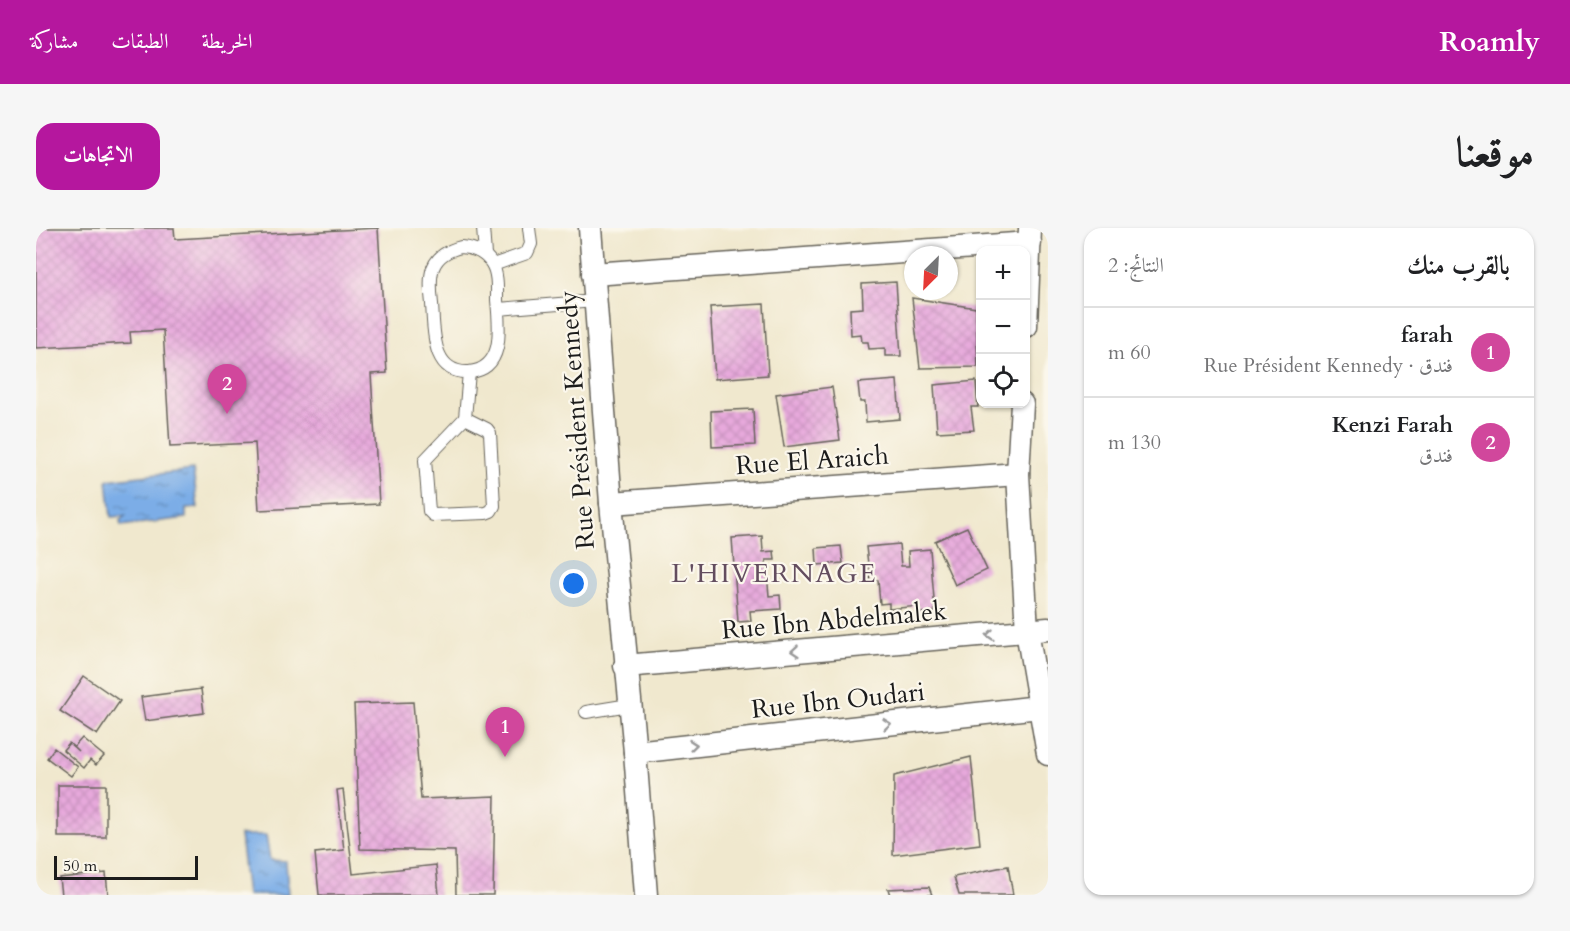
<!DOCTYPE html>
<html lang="ar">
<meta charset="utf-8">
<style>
body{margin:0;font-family:Cardo,Amiri,serif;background:#f6f6f6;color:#202124;direction:rtl}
.controls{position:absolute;right:18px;top:18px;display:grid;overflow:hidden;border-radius:12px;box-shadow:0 2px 4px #0004}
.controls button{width:54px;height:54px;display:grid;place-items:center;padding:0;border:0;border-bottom:2px solid #e0e0e0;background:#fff;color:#202124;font:30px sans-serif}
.compass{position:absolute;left:868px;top:18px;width:54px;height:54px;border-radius:50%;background:#fff;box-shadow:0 2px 4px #0004;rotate:204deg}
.scale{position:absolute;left:18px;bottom:15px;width:144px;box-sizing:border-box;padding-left:6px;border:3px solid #1c1c1c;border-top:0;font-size:16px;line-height:21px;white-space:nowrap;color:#1c1c1c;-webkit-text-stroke:4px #fbf7ec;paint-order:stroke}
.you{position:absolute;left:538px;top:356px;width:21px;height:21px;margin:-15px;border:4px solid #fff;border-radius:50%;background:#1a73e8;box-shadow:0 0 0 9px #1a73e833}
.badge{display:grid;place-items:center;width:39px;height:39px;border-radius:50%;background:#b5179e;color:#fff;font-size:20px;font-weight:700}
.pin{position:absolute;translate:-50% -50px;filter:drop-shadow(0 2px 3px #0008)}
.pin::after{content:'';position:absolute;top:32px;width:21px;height:18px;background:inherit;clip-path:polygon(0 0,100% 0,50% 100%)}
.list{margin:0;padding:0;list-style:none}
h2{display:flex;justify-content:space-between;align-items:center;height:78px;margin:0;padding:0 24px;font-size:26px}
h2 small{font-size:20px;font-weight:400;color:#757577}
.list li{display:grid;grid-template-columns:39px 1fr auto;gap:18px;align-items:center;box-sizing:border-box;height:90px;padding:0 24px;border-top:2px solid #e0e0e0}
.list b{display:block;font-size:22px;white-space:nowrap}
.list p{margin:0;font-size:20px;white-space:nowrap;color:#757577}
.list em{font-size:20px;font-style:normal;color:#757577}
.icon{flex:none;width:33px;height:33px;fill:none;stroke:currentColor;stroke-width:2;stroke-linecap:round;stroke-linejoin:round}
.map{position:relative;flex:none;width:1012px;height:667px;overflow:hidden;direction:ltr;border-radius:18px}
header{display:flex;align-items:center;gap:36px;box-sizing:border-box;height:84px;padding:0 30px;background:#b5179e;color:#fff}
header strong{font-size:28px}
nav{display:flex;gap:33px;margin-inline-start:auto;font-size:21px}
.intro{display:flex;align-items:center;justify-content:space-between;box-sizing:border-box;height:144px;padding:0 36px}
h1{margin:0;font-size:42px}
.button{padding:15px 27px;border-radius:18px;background:#b5179e;color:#fff;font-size:21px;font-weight:700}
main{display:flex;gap:36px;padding:0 36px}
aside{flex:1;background:#fff;border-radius:18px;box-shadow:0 2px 4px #0004}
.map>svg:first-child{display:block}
.water{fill:url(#water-ripples);stroke:#4c6482;stroke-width:1.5}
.building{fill:url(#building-cross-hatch)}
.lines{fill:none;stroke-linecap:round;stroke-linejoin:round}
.service-casing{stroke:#66635a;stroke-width:14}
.minor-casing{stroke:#66635a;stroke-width:25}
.service{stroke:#fff;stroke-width:12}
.minor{stroke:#fff;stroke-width:22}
.oneway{stroke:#999}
.labels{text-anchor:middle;stroke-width:4.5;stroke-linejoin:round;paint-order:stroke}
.street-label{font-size:26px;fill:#1c1c1c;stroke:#fbf7ec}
.neighbourhood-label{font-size:27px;letter-spacing:1.5px;fill:#634d5f;stroke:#fbf7ec}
</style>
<header>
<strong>Roamly</strong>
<nav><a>الخريطة</a><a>الطبقات</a><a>مشاركة</a></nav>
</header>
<div class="intro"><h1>موقعنا</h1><a class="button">الاتجاهات</a></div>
<main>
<aside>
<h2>بالقرب منك<small>النتائج: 2</small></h2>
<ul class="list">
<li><span class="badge" style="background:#d1479c">1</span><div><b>farah</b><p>فندق · Rue Président Kennedy</p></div><em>60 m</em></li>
<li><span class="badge" style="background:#d1479c">2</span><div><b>Kenzi Farah</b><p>فندق</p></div><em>130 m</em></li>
</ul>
</aside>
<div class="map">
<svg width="1012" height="667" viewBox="0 0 1012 667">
<defs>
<pattern id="water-ripples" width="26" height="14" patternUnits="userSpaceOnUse" patternTransform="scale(1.5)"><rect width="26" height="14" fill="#7bade7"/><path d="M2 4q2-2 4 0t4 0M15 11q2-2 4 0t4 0" fill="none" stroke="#648cba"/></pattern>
<pattern id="building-cross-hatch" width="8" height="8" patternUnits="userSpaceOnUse" patternTransform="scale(1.5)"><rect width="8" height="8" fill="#e7a9dc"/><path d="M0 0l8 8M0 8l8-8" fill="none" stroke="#c691bc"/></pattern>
</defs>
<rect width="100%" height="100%" fill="#fbf7ec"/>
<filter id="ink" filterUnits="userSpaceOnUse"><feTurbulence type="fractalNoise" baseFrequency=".0167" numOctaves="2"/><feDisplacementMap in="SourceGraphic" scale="12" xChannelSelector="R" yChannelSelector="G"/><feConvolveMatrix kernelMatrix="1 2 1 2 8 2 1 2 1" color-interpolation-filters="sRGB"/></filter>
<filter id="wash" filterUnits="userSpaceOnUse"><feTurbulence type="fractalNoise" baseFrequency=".008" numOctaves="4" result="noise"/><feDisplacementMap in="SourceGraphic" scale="24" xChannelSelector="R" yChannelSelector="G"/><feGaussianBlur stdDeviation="1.35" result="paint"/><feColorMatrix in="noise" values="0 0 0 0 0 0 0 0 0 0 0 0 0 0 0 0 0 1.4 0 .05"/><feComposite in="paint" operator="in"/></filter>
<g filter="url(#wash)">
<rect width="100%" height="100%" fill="#f0e8ce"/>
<g class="water">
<path d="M157,242L162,280L150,281V290L85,298L84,292L89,288L75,289L71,252Z"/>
<path d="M204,607H230L234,632L250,633L252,667H211Z"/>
</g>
<g id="blocks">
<g class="building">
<path d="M0,0H138L139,11L342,0L351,145L335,146L343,276L223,282L219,215L134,219L127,102L94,104L95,115L0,120Z"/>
<path d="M860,54L865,128H849V120L833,121L832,114H826L825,106L815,107L814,81L827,80L826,56Z"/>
<path d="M876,70L940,80L942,139L884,140Z"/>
<path d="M728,76L732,147L679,151L674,79Z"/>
<path d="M861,152L864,191L830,194L829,174H824L822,155Z"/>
<path d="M940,153L942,179H935L938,202L901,204L898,157Z"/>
<path d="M796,159L804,212L748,219L740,166Z"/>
<path d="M717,181L719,217L676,219L675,183Z"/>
<path d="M931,299L951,342L919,357L899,313Z"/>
<path d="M726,308L727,324L738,323L739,332H730L733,368L744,367L745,381L714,383L715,393L702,394L696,310Z"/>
<path d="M863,316L865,338H873L872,323L894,321L899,384L883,385V378L853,381V375L844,376L842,352L834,353L830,319Z"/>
<path d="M805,318L807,335L781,337L780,320Z"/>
<path d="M48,448L84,473L61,507L24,483Z"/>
<path d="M165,461L168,485L109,493L105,469Z"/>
<path d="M377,474L385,571L459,568L457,667H420L419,623L324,621L318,476Z"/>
<path d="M46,510L68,528L60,537L54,532L48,540L27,522L33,515L43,524L38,519Z"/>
<path d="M18,520L42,539L35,548L11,530Z"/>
<path d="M935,529L944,616L857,627L858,548Z"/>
<rect x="22" y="557" width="48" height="52"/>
<path d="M307,561L317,646L400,637L403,667H283L279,625L308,622L301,562Z"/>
<path d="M972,638L977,667H923L918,649Z"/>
<path d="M70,645L72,667H25L23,650Z"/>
<path d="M893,659L896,667H854L852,661Z"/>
</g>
</g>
</g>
<g filter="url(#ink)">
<use href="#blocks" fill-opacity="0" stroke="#66635a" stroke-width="1.5"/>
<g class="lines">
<defs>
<g id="service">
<path d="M447,0L449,27"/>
<path d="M425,19C438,20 449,24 456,36C462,46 461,60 461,72C463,97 470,141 433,144C395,146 398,102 396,76C395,65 393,51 397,40C402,27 413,22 425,19Z"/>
<path d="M457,37L491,25L495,16L493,0"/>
<path d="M462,81L559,73"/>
<path d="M429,190L451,201L454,205L458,278L455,283L450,285L397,287L393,283L389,232Z"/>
<path d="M429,190L433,144"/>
<path d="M550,484L593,477"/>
</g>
<g id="minor">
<path d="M554,0L575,275L599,524L610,667"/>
<path d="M557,46L994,15"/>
<path d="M990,98L994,1"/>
<path d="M986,176L982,246L991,403L1012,526"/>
<path d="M575,275L982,246"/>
<path d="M589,438L1012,401"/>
<path d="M599,524L1012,478"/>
</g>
</defs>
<use href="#service" class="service-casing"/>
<use href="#minor" class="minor-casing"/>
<use href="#service" class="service"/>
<use href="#minor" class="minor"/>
</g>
<defs><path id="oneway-chevron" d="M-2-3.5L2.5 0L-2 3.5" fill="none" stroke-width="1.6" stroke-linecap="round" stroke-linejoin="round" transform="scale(1.5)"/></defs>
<g class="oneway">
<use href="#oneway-chevron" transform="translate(954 407) rotate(175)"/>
<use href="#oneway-chevron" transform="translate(759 423) rotate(175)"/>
<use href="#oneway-chevron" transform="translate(851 496) rotate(-6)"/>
<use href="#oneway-chevron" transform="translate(657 517) rotate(-6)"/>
</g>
</g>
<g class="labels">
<g class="street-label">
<text transform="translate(540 192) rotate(-94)" y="9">Rue Président Kennedy</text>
<text transform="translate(776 232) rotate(-4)" y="9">Rue El Araich</text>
<text transform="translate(798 392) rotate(-5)" y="9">Rue Ibn Abdelmalek</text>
<text transform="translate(802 472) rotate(-6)" y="9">Rue Ibn Oudari</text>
</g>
<g class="neighbourhood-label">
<text x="738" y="354">L'HIVERNAGE</text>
</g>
</g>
</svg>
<div class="controls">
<button>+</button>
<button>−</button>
<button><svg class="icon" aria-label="locate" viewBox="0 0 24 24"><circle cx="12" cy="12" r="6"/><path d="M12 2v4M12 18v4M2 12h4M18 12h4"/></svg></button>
</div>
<svg class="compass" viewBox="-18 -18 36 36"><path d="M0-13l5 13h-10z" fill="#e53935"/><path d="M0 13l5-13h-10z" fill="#757577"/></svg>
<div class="scale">50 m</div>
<div class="you"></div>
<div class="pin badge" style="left:469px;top:529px;background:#d1479c">1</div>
<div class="pin badge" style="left:191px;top:186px;background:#d1479c">2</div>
</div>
</main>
